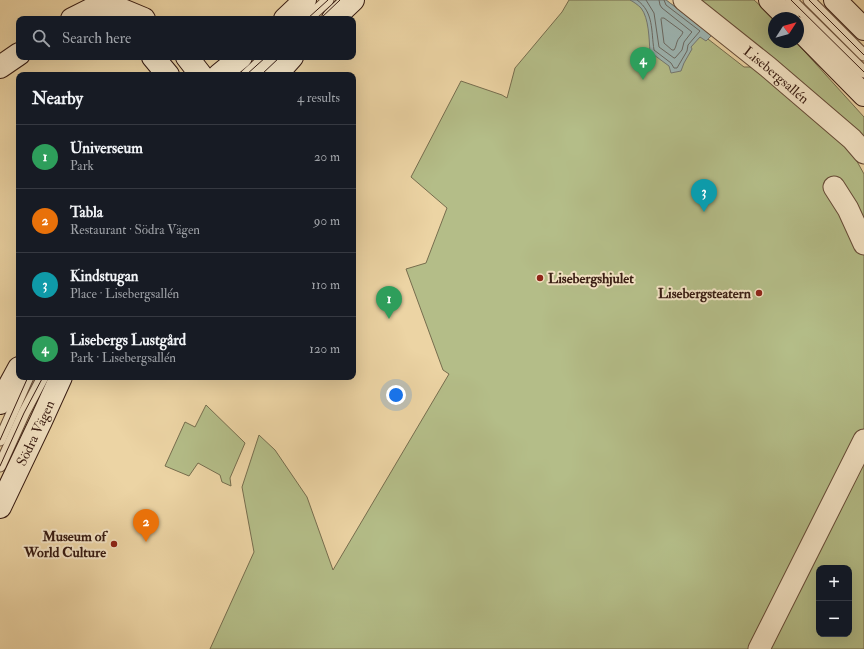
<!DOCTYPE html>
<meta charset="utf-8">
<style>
body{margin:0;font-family:"IM FELL Double Pica",serif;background:#242831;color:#f1f3f6}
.controls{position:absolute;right:12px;bottom:12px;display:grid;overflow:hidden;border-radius:8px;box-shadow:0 4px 16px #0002}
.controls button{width:36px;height:36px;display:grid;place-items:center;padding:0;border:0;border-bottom:1px solid #363941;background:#171b24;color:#f1f3f6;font:20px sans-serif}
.compass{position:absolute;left:768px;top:12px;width:36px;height:36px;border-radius:50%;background:#171b24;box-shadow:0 4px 16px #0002;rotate:54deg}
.you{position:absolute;left:396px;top:395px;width:14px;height:14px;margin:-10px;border:3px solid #fff;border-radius:50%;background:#1a73e8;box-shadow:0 0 0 6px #1a73e833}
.badge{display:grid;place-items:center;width:26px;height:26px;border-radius:50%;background:#c59692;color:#fff;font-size:13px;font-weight:700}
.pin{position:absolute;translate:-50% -33px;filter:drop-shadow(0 1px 2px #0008)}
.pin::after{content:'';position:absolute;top:21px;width:14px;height:12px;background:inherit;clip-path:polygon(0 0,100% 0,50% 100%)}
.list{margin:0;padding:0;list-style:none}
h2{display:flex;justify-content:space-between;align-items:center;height:52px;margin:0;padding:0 16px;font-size:17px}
h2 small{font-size:13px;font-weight:400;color:#9ea1a6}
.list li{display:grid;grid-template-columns:26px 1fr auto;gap:12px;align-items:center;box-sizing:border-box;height:64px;padding:0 16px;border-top:1px solid #363941}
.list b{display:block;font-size:15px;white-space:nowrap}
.list p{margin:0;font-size:13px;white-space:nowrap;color:#9ea1a6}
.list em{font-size:13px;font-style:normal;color:#9ea1a6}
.icon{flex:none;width:22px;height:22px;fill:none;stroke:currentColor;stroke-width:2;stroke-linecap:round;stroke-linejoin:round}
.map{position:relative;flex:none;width:864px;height:649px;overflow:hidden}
.search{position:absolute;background:#171b24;box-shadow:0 4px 16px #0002;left:16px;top:16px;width:340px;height:44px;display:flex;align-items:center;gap:10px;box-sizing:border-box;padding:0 14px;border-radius:8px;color:#9ea1a6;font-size:15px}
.panel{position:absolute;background:#171b24;box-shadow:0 4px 16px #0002;left:16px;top:72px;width:340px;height:308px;border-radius:8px}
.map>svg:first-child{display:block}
.green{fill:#b4bd88;stroke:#766d4e;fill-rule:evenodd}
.water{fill:#9db5b2;stroke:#757872}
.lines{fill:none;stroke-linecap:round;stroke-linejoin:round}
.shore{stroke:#6b6962;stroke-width:1}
.lane-casing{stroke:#664b37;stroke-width:13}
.street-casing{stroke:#664b37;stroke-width:23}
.secondary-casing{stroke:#391d13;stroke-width:24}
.lane{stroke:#f3e3c4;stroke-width:11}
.street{stroke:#f3e3c4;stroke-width:21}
.secondary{stroke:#f3e3c4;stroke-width:22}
.tram{stroke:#391d13;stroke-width:1}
.poi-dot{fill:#8f2418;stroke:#f3e3c4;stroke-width:1.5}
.labels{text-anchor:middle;stroke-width:4;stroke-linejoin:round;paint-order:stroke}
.street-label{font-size:14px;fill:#391d13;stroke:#f3e3c4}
.poi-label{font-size:14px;font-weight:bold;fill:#391d13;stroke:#f3e3c4;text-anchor:end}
</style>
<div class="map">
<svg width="864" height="649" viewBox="0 0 864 649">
<rect width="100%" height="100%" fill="#ecd4a4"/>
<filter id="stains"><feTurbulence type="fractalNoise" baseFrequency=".005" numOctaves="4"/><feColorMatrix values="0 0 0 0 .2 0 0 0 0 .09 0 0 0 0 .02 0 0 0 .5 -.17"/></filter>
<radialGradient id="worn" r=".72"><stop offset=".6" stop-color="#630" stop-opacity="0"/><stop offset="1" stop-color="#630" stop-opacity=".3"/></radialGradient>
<g class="green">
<path d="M569,0H666L712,35L708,39L744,67H753L828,126L854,156L864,174V649H210L254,552L242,487L259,435L275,450L307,497L333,570L449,374L443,370L406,269L426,263L447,208L411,177L461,81L502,95L507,98L515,68L562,12ZM819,568H849V634H819Z"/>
<path d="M697,0H754L774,18V42H796L864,117V137L806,87Z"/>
<path d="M206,405L245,443L230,478L231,486L222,482L220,475L198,463L189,476L165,466L185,422L195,427Z"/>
</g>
<path class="water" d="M630,0H666L712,35L706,41L700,37L691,47L692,49L684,63L681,71L671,73L669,66L650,52C649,39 649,18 641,8C638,5 634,2 630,0Z"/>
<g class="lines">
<g class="shore">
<path d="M637,0C654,12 651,31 654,50L671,63L674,68H677L687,51L688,45L700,31L666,5L664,0"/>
<path d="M646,0L654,13L659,47L674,58H675L682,50L684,42L691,33L692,32L662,8L660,5L659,0"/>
<path d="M662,18H664L683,32C682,36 678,38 677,42C676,45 676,47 674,50H672L664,43L661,19Z"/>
</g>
<defs>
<g id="lane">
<path d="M791,0L864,72"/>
<path d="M809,0L864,55"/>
<path d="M307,19L328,0"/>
<path d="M246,75L266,57"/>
<path d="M261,75L278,59"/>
<path d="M0,440L28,377"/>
<path d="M0,466L24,413L43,377"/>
</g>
<g id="street">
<path id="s1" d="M684,0L768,67L852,139L864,153"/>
<path d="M834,187L848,209L864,244"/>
<path d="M759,649L864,440"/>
</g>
<g id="secondary">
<path d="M770,0L788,18"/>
<path d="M835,0L864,29"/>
<path d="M72,19L92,9H120L144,19"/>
<path d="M285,19L305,0"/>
<path d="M333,19L353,0"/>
<path d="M798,28L864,95"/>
<path d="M153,57L168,75"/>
<path d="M187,57L201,75"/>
<path d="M0,67L19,54"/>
<path d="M219,75L241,57"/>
<path d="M276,75L292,57"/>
<path d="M0,403L19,368"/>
<path id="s2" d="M0,507L41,421L61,377"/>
</g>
</defs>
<use href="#lane" class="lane-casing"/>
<use href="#street" class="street-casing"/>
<use href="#secondary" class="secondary-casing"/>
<use href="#lane" class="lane"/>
<use href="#street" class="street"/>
<use href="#secondary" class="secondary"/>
<g class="tram">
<path d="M791,0L864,72"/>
<path d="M809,0L864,55"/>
<path d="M307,19L328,0"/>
<path d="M320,19L340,0"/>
<path d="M246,75L266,57"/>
<path d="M261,75L280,57"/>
<path d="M0,440L28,377"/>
<path d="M0,466L24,413L43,377"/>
</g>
</g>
<g class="poi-dot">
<circle cx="540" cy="278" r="4"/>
<circle cx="759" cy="293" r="4"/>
<circle cx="114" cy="544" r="4"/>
</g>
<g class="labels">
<g class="street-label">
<text dy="5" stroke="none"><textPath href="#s1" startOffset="119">Lisebergsallén</textPath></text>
<text dy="5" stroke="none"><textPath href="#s2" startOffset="82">Södra Vägen</textPath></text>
</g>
<g class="poi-label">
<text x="548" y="283" text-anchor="start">Lisebergshjulet</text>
<text x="751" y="298">Lisebergsteatern</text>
<text x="106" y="541">Museum of<tspan x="106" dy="16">World Culture</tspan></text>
</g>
</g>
<rect width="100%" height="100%" filter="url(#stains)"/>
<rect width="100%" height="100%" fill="url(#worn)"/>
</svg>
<div class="controls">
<button>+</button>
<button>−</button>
</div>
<svg class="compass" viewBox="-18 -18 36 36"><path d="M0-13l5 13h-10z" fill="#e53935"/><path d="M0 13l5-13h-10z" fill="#9ea1a6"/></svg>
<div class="you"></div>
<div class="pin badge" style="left:389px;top:319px;background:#2e9e5b">1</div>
<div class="pin badge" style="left:146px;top:542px;background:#e8710a">2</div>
<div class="pin badge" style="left:704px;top:212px;background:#0f9aa8">3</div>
<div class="pin badge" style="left:643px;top:80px;background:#2e9e5b">4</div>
<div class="search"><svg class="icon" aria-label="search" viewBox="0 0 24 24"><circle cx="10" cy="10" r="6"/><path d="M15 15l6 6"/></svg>Search here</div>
<section class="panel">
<h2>Nearby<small>4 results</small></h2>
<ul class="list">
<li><span class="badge" style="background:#2e9e5b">1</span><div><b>Universeum</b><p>Park</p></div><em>20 m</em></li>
<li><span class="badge" style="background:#e8710a">2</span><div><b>Tabla</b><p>Restaurant · Södra Vägen</p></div><em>90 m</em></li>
<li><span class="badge" style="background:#0f9aa8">3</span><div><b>Kindstugan</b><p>Place · Lisebergsallén</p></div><em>110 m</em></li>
<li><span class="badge" style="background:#2e9e5b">4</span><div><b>Lisebergs Lustgård</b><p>Park · Lisebergsallén</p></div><em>120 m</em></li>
</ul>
</section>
</div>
